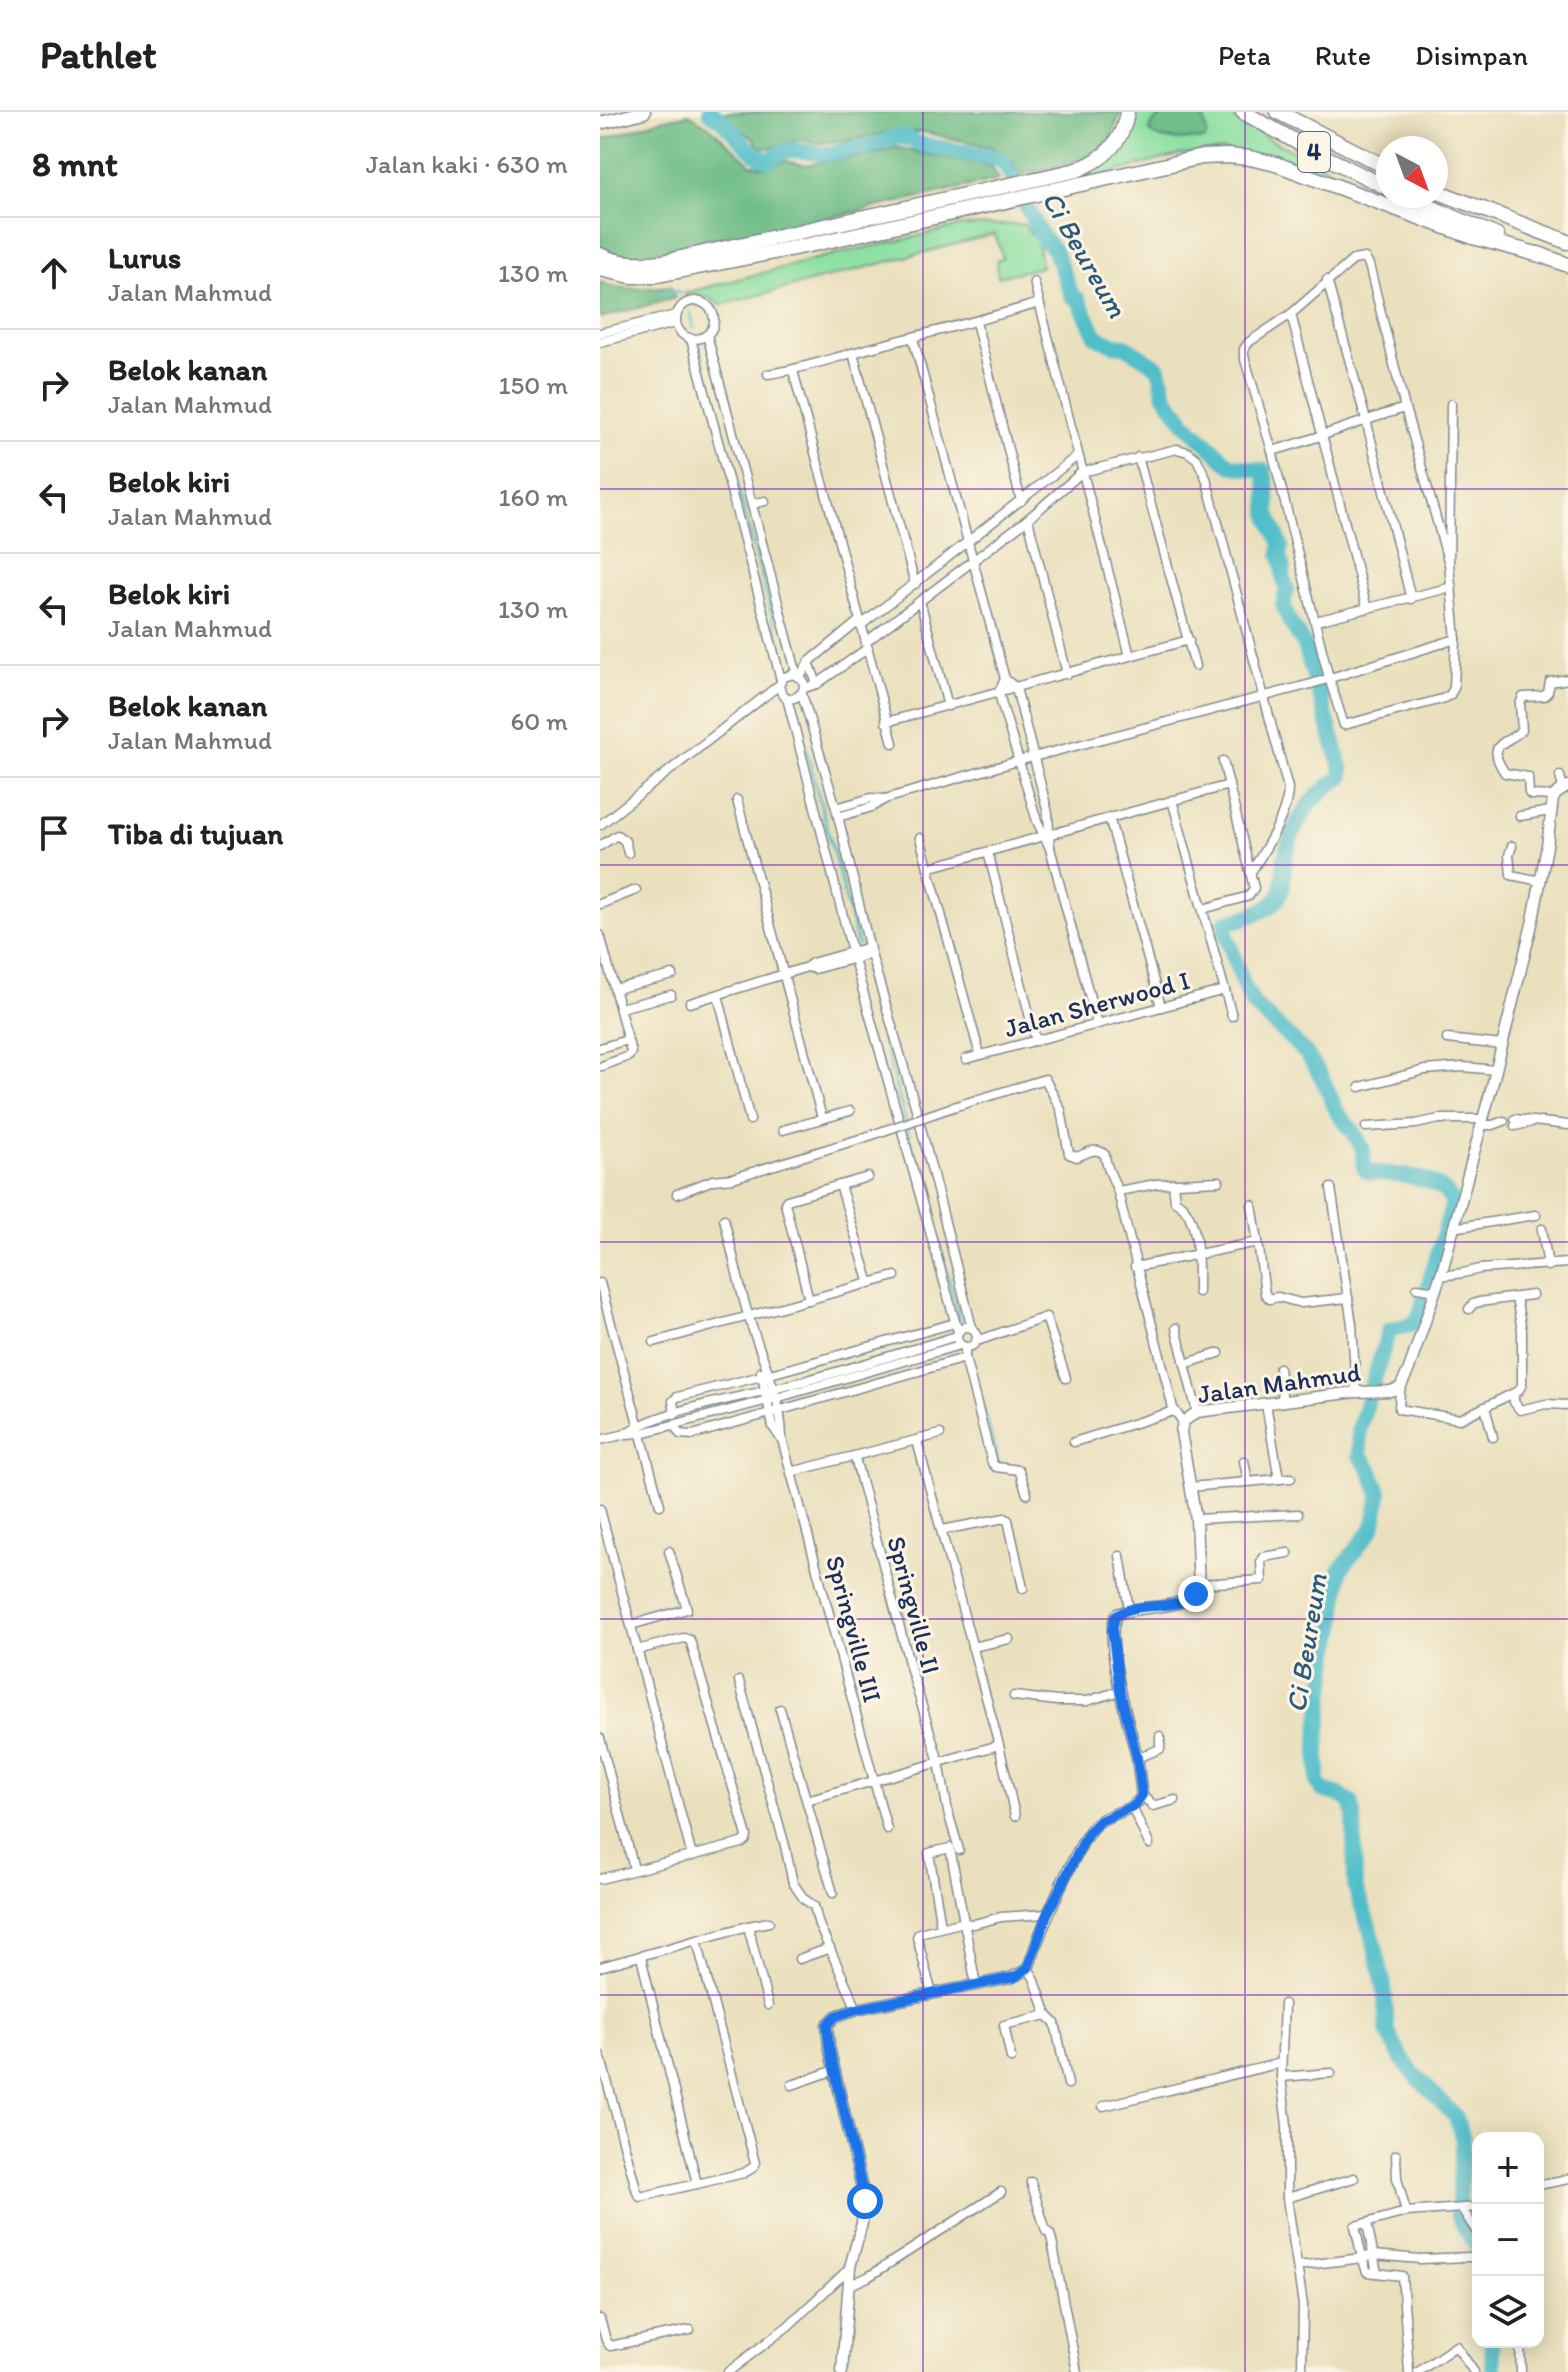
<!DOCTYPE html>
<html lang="id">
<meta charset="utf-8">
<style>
body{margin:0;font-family:Itim,sans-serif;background:#f6f6f6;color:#222}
.controls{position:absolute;right:24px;bottom:24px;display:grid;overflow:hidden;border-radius:16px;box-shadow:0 4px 20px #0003}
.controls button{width:72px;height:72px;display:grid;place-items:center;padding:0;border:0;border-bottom:2px solid #e0e0e0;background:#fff;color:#222;font:40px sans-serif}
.compass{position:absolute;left:776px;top:24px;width:72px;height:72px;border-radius:50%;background:#fff;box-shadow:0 4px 20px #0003;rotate:139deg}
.stop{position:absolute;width:24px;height:24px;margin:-18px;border:6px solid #1a73e8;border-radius:50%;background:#fff}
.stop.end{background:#1a73e8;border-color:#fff;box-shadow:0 2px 8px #0008}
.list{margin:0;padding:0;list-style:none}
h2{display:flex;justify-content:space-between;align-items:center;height:104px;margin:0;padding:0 32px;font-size:34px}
h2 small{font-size:26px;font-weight:400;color:#767676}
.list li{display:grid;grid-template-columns:52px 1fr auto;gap:24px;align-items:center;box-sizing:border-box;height:112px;padding:0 32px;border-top:2px solid #e0e0e0}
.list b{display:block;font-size:30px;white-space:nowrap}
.list p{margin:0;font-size:26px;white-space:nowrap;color:#767676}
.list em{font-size:26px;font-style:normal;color:#767676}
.icon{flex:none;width:44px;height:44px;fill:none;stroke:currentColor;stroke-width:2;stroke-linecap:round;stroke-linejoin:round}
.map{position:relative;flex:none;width:968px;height:2260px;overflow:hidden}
header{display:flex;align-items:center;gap:48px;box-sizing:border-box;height:112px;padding:0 40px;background:#fff;border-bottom:2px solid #e0e0e0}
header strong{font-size:38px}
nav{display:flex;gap:44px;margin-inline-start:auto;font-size:28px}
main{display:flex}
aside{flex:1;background:#fff}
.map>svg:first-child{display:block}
.green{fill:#8ce0a2;stroke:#548880;stroke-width:2}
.forest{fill:#71be88;stroke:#467673;stroke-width:2}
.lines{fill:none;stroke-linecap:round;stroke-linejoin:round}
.stream{stroke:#51beca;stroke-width:3}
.river{stroke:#51beca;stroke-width:16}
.minor-casing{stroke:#82888e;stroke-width:11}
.tertiary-casing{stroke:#82888e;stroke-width:13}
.secondary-casing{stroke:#82888e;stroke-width:15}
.motorway-casing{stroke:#82888e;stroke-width:17}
.minor{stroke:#fff;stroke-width:8}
.tertiary{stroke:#fff;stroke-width:10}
.secondary{stroke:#fff;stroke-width:12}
.motorway{stroke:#fff;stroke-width:14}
.minor-bridge-casing{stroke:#82888e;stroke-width:11;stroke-linecap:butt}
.minor-bridge{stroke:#fff;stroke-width:8}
.route{stroke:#1a73e8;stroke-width:10}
.grid{fill:none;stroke:#7b2cbf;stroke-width:2;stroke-opacity:0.55}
.labels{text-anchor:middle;stroke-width:6;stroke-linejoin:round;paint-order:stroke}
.shield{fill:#fcf5e5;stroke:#5e6a86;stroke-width:2}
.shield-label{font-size:24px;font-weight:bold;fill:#1b2f5e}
.street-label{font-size:26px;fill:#1b2f5e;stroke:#fcf5e5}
.water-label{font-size:28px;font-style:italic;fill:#2b5a7e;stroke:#fcf5e5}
</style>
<header>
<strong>Pathlet</strong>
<nav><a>Peta</a><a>Rute</a><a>Disimpan</a></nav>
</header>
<main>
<aside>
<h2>8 mnt<small>Jalan kaki · 630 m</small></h2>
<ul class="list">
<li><svg class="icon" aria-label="ahead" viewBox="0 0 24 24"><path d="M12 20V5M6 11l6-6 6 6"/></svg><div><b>Lurus</b><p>Jalan Mahmud</p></div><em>130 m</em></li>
<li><svg class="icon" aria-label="right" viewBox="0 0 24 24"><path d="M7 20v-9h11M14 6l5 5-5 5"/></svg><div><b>Belok kanan</b><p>Jalan Mahmud</p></div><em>150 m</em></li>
<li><svg class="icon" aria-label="left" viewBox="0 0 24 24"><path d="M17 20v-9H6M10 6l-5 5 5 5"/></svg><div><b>Belok kiri</b><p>Jalan Mahmud</p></div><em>160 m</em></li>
<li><svg class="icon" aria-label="left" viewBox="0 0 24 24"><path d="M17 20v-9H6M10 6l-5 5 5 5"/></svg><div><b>Belok kiri</b><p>Jalan Mahmud</p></div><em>130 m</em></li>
<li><svg class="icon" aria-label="right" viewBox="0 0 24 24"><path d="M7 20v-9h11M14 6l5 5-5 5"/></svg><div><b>Belok kanan</b><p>Jalan Mahmud</p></div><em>60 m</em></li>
<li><svg class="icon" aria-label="arrive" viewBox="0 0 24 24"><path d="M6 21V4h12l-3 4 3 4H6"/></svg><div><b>Tiba di tujuan</b></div></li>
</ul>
</aside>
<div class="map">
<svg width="968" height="2260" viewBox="0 0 968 2260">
<rect width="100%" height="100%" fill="#fcf5e5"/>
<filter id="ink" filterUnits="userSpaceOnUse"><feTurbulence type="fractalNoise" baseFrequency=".0125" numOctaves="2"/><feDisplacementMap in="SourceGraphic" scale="16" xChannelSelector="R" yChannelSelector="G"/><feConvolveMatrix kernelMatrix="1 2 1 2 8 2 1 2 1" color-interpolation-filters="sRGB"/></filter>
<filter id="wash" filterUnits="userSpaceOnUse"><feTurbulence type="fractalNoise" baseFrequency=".006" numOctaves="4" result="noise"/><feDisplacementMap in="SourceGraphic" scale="32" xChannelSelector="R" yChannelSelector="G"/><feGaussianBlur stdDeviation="1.8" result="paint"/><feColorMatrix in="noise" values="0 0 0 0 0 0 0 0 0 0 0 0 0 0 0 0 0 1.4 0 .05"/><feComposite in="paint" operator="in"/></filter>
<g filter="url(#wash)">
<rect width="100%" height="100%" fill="#eae0bd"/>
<g class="green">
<path d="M535,0H624L673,29L779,82L777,87L625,38L579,43L488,67L485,63L514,46L531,22Z"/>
<path d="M424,112L438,131L441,155L398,165L396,149L403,146L395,122L121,193C108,185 102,180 86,184L85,181L239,141L299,129L360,114Z"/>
</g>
<g class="forest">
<path d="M125,0H520V3L509,29L484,48L419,63L413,50L391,35L323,20H288L247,29L219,31L199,28L170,36L160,35L152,25L135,16Z"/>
<path d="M565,0H599L605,10L607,23L604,28C586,26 559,32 549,19L552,12Z"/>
<path d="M89,2L109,14L150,52L164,55L186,49L203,53L244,47L278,41L296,35L329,43L377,50L392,55L399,67L49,147L17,146L0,138V28L61,8Z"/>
<path d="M0,170C22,180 47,176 71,174L75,186L0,206Z"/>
</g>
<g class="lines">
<g class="stream">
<path d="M60,180L78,179L81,182"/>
<path d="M90,200L94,216"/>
<path d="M99,232L187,558"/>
<path d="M190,573L192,582"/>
<path d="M195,596L258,833"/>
<path d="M264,858L361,1212"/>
<path d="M371,1251L398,1350"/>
</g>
<g class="river">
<path d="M110,0C132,12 144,40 168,48L185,39L193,38L227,42L274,33L293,26L304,25L323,33L396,46L405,52L442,125L454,138L472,184L478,187L496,224L515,233L525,234L559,256L565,283L585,311L630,353L664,359L667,376L668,402L681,433L680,442L683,454V466L687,477L683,493L690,510L704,532L742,658L741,666C712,682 691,714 685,746C682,760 686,778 676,789C666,800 639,808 625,811V820L644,874L654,893L706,941L722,966L738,1002L753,1019L763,1037L764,1056L769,1060C797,1064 840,1062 853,1091L818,1208L813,1212L789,1218L759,1317L760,1343L770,1357L780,1382L773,1416L740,1458L734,1519L728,1545L718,1626V1671L722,1678L740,1683L751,1690L754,1702L755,1775L773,1826L784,1873L787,1918L798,1940L811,1959L856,2005L863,2028L858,2102L863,2113L878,2135"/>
<path d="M891,2230L894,2260"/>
</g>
</g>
</g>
<g filter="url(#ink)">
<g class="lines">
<defs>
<g id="minor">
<path d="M727,168L766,308L811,487"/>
<path d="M434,170L530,544"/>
<circle cx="95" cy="208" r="19"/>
<path d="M691,202L767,497"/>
<path d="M376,210L421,389"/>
<path d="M0,221L76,203"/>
<path d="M107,223L197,563"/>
<path d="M313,226L405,567L416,576L448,701L450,736"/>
<path d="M91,227L181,568"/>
<path d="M0,230L75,211"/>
<path d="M253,241L315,472"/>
<path d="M193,259L293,631"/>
<path d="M168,262C197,258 224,249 252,241C314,224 377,210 439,191"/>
<path d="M672,339C717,327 760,309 805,296"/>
<path d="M538,345L595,554"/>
<path d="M152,392L165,389"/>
<path d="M428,407L467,562"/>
<path d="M849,452L805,296L769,153L765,146L753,148L691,202L649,230L644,237V244L672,339L729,566L744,613L842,587L850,583L854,576L856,527L849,452L851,292"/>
<path d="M320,489L348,594"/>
<path d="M716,509L852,475"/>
<path d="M260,514L477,344"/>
<path d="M266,530L428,407L482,360L577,337L588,340L597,347L606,366L688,676C688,702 665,738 651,760"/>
<path d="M209,550L217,572"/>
<path d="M200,565L209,550L259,509"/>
<path d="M405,567L399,580L402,593L437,709L450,736L497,912"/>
<path d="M204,576L203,568L193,562L184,565L179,573C181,589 198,591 204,576L217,572L268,536"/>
<path d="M202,582L236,696L271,842L318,1004L372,1216"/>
<path d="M187,586L254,847L358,1220"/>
<path d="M286,610L589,528"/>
<path d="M960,664L963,676"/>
<path d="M955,684L931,683L929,681L928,665L905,661C884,630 906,633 922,618L920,592L923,585L944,584L948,580L950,570L968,567"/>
<path d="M285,687L418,649L711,572L856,527"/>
<path d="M137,688L222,1006"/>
<path d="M572,688L632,904"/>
<path d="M236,696L271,686L285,687L272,695L238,705"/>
<path d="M920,704L950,699"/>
<path d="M509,705L561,895"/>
<path d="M0,713L179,573"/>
<path d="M320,726L380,943"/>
<path d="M0,734L17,723L25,729L28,741"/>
<path d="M912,734L909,743L911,763L941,769"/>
<path d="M388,740L436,929"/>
<path d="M328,756L629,673"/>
<path d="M0,792L36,778"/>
<path d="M603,797L649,784L654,776L623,649"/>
<path d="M0,823L31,940L29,944L2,954"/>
<path d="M207,855L214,857L271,842"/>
<path d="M15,877L73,863"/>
<path d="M118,883L150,1008"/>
<path d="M90,891L207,855L212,851L269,835"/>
<path d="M20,896L71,883"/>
<path d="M847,927L902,933"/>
<path d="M0,936L27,928"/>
<path d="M366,947L625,878"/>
<path d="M760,975L825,958L863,955L896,958"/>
<path d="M350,996L445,967L461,998L469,1042L477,1045C487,1041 496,1034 505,1043C506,1058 516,1070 519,1084C536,1155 556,1225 573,1296L583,1310"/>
<path d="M915,1007L968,1013"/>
<path d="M881,1013H893L904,1009"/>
<path d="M915,1014L932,1010"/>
<path d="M766,1015L816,1012L839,1007H883"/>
<path d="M183,1018L250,999"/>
<path d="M573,1071L575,1089C601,1101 598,1155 598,1180"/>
<path d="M240,1073L270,1172"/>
<path d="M731,1076L752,1212L756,1280"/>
<path d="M518,1079L556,1072L619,1069"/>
<path d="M77,1082L113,1068L133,1066L263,1026"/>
<path d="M652,1093L658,1130"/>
<path d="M124,1107C133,1141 139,1176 150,1209C162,1247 182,1286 182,1327L287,1717"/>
<path d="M854,1114L859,1115L936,1103"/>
<path d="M942,1117L948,1154"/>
<path d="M535,1155L658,1130L665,1182L670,1187L678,1185L701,1191L748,1186"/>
<path d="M840,1164L863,1161L880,1157L968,1151"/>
<path d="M0,1171L60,1393"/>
<path d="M817,1176L836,1179"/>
<path d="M209,1188L185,1091L187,1088L268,1065"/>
<path d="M869,1197L873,1192L879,1190L932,1183"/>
<circle cx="367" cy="1225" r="10"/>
<path d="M576,1216L597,1300"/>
<path d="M377,1229L446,1205L466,1266"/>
<path d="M54,1230L295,1164"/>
<path d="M365,1236V1246L392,1351L396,1355L419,1358L427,1382"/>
<path d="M585,1252L619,1241"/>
<path d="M679,1256L683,1290"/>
<path d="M161,1260L173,1315L181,1327"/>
<path d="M800,1276L799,1297L860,1307L918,1279L922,1273V1218L916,1186"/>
<path d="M914,1281V1290L920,1298L946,1292L968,1293"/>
<path d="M666,1292L679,1367"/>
<path d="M885,1295L893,1325"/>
<path d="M75,1302L73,1289L77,1285L170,1262L355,1211"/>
<path d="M75,1313L80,1322L92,1323L365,1246"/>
<path d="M26,1321C60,1299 132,1287 173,1277C235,1262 296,1242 357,1224"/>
<path d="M0,1328L26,1322L42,1321L183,1284L360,1233"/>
<path d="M317,1329L399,1633L415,1704"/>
<path d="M474,1330L574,1299"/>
<path d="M255,1346L311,1558L339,1650L348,1700L359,1738"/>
<path d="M644,1349L648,1369"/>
<path d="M191,1360L340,1322"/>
<path d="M590,1375L691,1366"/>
<path d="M0,1397L92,1744"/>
<path d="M596,1407L698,1402"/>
<path d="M342,1418L405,1406L408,1408L423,1476"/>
<path d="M520,1444L529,1497"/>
<path d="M601,1472L662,1468L661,1449L663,1445L688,1441"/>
<path d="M31,1513L87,1497L69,1439"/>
<path d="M372,1535L409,1527"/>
<path d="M139,1569L185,1734L193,1771L204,1787L214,1794L219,1813L257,1897"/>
<path d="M414,1584L457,1589H487L520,1579"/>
<path d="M180,1597L233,1781"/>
<path d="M0,1626L34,1757"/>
<path d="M537,1646L560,1637V1624"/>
<path d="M542,1683L553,1694L575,1688"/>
<path d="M207,1688L399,1633"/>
<path d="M532,1695L549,1732"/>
<path d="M0,1767L142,1731L146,1728L147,1724L90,1528L84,1526L37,1538"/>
<path d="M148,1814L168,1893"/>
<path d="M341,1814L329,1741L350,1736L376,1873"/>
<path d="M41,1845L97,2072"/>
<path d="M199,1847L230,1836"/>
<path d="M0,1855L148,1814L169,1810"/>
<path d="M428,1856L434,1866L447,1903L455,1911L468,1972"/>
<path d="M332,1882L317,1825L319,1821L360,1811L374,1812L401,1805L447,1802"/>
<path d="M684,1892L681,1965L687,2013V2086L703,2193L702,2260"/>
<path d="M0,1943L37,2080L40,2085L144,2061L154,2055L155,2051L97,1829"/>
<path d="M411,1946L404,1913L447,1903"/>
<path d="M681,1965L731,1961"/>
<path d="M192,1973L235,1958"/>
<path d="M503,1994L681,1951"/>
<path d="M796,2043L797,2066L806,2100"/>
<path d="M431,2070L446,2119L450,2122L452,2129L477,2260"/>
<path d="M938,2073L968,2067"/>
<path d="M687,2086L754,2066"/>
<path d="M862,2097L878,2122"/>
<path d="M767,2111L777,2161"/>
<path d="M698,2154L762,2146L755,2114L806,2100L878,2095"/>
<path d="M250,2173L268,2165L401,2080"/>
<path d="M0,2207L6,2228L10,2234L90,2218"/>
<path d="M920,2230L921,2260"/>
<path d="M128,2260L188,2214L250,2156"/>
<path d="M809,2260L802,2164L767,2160L762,2146L774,2143L820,2147L869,2145"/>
<path d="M818,2260L856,2234L874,2260"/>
</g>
<path id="tertiary" d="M242,2260L250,2155L262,2111L265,2089L229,1935L227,1913L236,1904L257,1897L410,1866L421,1861L428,1856C441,1817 456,1781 475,1745C481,1734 486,1722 495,1713C509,1699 533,1702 542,1683C540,1671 539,1658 537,1645C530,1616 502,1526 517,1502C541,1492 586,1500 599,1476L596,1407L581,1320L583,1310L597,1300L756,1280L790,1279L800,1276L809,1257L842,1159L893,970L933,808L947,734L953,687L956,682L968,674"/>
<path id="secondary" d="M0,11L44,0"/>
<g id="motorway">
<path d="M643,0L709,37L788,76"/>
<path d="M678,0L788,56"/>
<path d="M836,79L968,130"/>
<path d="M805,84L897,124"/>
<path d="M938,142L968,153"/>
<path d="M0,143C21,153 40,152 63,150L477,58C505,47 523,30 527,0"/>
<path d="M0,157L31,164H53L209,133L602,45L627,44L650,46L676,52L873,125L944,144"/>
</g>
</defs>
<use href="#minor" class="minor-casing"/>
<use href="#tertiary" class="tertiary-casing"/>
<use href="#secondary" class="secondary-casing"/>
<use href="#motorway" class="motorway-casing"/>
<use href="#minor" class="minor"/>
<use href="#tertiary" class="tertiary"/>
<use href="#secondary" class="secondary"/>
<use href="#motorway" class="motorway"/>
<defs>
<path id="minor-bridge" d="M263,1026L350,996"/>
</defs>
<use href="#minor-bridge" class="minor-bridge-casing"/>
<use href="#minor-bridge" class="minor-bridge"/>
</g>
</g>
<g class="lines" filter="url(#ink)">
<path class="route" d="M265,2089L229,1935L227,1913L236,1904L257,1897L415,1865L428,1856L447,1802L488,1721L500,1709L535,1693L542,1683L537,1646L520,1579L512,1517L515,1505C537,1486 575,1502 596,1482"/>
</g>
<path class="grid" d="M323,0V2260M645,0V2260M0,377H968M0,753H968M0,1130H968M0,1507H968M0,1883H968"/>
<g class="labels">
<rect class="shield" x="698" y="20" width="32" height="40" rx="6"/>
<g class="shield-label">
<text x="714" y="48">4</text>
</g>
<g class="street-label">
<text transform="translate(497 892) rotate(-15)" y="9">Jalan Sherwood I</text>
<text transform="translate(679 1271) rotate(-8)" y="9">Jalan Mahmud</text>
<text transform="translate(314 1493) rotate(75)" y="9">Springville II</text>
<text transform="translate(254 1517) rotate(75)" y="9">Springville III</text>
</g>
<g class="water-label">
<text transform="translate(485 142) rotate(60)" y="10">Ci Beureum</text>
<text transform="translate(706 1531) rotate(-81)" y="10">Ci Beureum</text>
</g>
</g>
</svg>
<div class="controls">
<button>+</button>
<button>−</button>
<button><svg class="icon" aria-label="layers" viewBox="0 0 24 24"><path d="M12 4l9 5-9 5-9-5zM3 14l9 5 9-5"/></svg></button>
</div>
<svg class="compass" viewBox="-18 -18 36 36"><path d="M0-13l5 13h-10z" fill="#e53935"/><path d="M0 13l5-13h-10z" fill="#767676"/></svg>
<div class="stop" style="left:265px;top:2089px"></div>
<div class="stop end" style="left:596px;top:1482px"></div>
</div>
</main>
